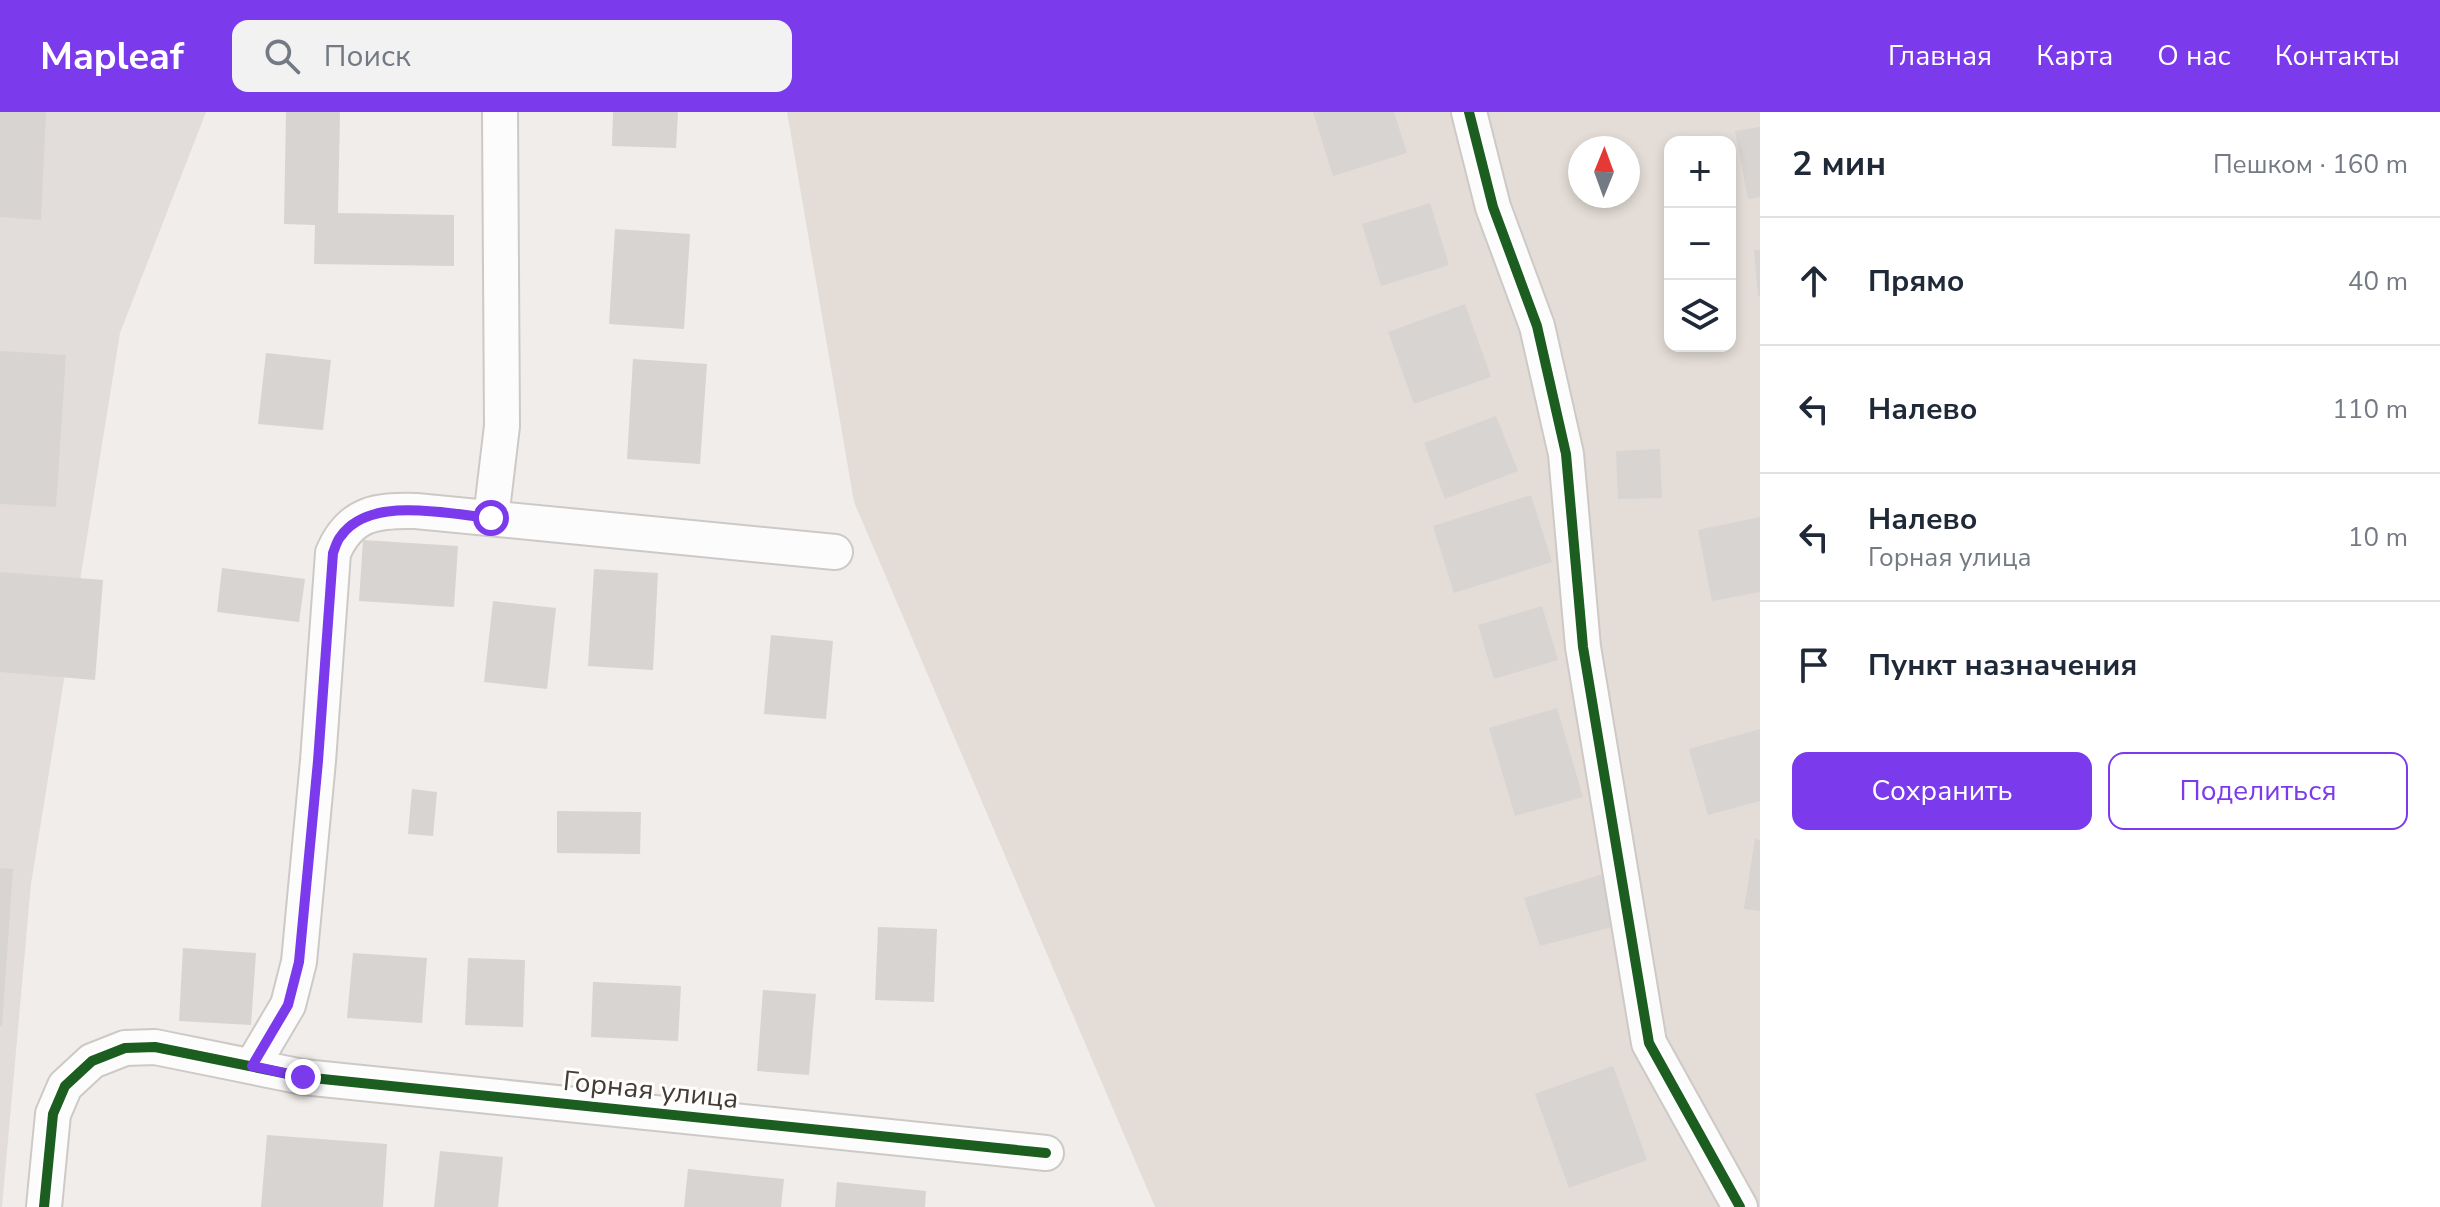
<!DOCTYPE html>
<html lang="ru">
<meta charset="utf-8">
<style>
body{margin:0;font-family:"Nunito Sans",sans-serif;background:#f2f2f3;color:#1f2937}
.controls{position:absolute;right:24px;top:24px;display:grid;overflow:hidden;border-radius:16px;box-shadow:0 4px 12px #0003}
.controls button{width:72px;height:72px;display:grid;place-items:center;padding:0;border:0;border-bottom:2px solid #e0e1e3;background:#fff;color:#1f2937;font:40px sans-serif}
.compass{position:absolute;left:1568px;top:24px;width:72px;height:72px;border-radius:50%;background:#fff;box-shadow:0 4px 12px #0003;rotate:1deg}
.stop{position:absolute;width:24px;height:24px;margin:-18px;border:6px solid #7c3aed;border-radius:50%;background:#fff}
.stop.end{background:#7c3aed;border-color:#fff;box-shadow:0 2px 8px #0008}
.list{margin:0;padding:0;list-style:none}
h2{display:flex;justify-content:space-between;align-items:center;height:104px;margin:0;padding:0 32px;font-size:34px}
h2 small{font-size:26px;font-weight:400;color:#747a83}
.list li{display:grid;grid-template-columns:52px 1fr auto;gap:24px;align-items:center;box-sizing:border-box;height:128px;padding:0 32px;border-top:2px solid #e0e1e3}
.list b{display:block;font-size:30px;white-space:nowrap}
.list p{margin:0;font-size:26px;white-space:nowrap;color:#747a83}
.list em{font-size:26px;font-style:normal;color:#747a83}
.actions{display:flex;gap:16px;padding:24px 32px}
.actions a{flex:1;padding:18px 0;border:2px solid #7c3aed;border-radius:16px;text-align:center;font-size:28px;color:#7c3aed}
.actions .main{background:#7c3aed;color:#fff}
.icon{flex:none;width:44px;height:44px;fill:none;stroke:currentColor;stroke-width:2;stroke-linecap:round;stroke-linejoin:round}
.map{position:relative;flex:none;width:1760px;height:1095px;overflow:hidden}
header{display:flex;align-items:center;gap:48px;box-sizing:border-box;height:112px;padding:0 40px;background:#7c3aed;color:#fff}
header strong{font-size:38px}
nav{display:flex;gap:44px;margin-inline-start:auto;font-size:28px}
.search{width:560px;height:72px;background:#f2f2f3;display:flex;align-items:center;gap:20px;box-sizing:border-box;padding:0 28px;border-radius:16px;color:#747a83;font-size:30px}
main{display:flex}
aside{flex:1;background:#fff}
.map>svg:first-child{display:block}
.residential{fill:#e4ddd7;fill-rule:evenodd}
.industrial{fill:#e2ddda}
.building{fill:#d8d4d1}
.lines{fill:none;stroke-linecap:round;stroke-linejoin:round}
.street-casing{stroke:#cdc9c6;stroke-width:38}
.street{stroke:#fdfcfc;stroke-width:34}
.cycleway-casing{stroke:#fff;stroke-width:15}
.cycleway{stroke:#1b5e20;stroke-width:10}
.route{stroke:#7c3aed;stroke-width:10}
.labels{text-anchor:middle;stroke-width:6;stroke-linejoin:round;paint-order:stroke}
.street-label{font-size:28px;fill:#463c36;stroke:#fff}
</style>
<header>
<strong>Mapleaf</strong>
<div class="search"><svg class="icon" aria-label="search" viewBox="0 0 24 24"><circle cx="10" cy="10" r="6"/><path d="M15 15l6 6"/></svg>Поиск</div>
<nav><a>Главная</a><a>Карта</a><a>О нас</a><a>Контакты</a></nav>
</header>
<main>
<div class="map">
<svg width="1760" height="1095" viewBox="0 0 1760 1095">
<rect width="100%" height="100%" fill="#f0edea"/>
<path class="residential" d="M787,0H1760V1095H1155L854,390ZM1670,30H1730V234H1670ZM1580,36H1628V84H1580Z"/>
<path class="industrial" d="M0,0H206L120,221L31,772L2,1095H0Z"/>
<g class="building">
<path d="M0,0H46L41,108L0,105Z"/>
<path d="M286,0H340L338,101L454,103V154L314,152L315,113L284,112Z"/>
<path d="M613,0H678L676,36L612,34Z"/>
<path d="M1313,0H1394L1407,41L1333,64Z"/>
<path d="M1760,15V85L1748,87L1735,19Z"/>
<path d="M1430,91L1449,153L1381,174L1362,112Z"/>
<path d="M615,117L690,122L684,217L609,212Z"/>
<path d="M1754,138H1760V184H1758Z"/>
<path d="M1465,192L1491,265L1414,292L1388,220Z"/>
<path d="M0,239L66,243L56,395L0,392Z"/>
<path d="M266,241L331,248L323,318L258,312Z"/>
<path d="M633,247L707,252L700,352L627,347Z"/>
<path d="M1496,304L1518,359L1445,387L1424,331Z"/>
<path d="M1660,337L1662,386L1618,387L1616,339Z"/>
<path d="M1531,383L1552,450L1454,481L1433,414Z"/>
<path d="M1760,405V480L1712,489L1698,418Z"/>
<path d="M363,428L458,434L454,495L359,489Z"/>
<path d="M222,456L305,467L299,510L217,500Z"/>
<path d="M594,457L658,461L653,558L588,554Z"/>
<path d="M0,460L103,468L95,568L0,560Z"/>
<path d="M493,489L556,496L547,577L484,570Z"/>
<path d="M1542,494L1558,548L1494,567L1478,513Z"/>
<path d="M771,523L833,529L826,607L764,602Z"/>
<path d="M1557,596L1583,685L1515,704L1489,616Z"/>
<path d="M1760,617V689L1708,703L1689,637Z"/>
<path d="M412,677L437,680L433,724L408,722Z"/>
<path d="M557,699L641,700L640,742L557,741Z"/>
<path d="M1755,727L1760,728V799L1744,797Z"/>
<path d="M0,756L13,757L2,914H0Z"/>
<path d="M1610,760L1627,811L1540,834L1524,786Z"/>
<path d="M878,815L937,817L934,890L875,888Z"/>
<path d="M183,836L256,841L251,913L179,909Z"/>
<path d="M353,841L427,846L422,911L347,906Z"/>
<path d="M468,846L525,848L523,915L465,913Z"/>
<path d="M593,870L681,874L678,929L591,925Z"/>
<path d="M763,878L816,882L809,963L757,959Z"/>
<path d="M1613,954L1647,1048L1569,1076L1535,982Z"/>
<path d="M267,1023L387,1032L383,1095H261Z"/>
<path d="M440,1039L503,1045L498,1095H434Z"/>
<path d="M688,1057L784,1067L781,1095H684Z"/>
<path d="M837,1070L926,1079L925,1095H835Z"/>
</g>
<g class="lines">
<defs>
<g id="street">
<path d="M1469,0L1493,95L1537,214L1566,342L1583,535L1649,931L1740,1095"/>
<path d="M491,406L502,314L500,0"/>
<path d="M252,954L288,893L299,850L318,649L333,441C350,401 376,398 416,399L835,440"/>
<path d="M44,1095L53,1002L65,974L92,949L125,936L155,935L303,965L1046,1041"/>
</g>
</defs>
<use href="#street" class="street-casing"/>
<use href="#street" class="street"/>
<defs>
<g id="cycleway">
<path d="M1469,0L1493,95L1537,214L1566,342L1583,535L1649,931L1740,1095"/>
<path d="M44,1095L53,1002L65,974L92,949L125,936L155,935L303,965L1046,1041"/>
</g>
</defs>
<use href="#cycleway" class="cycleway-casing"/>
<use href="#cycleway" class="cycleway"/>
</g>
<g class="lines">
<path class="route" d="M303,965L252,954L288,893L299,850L318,649L333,441C335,436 337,428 341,424C370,383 448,402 491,406"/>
</g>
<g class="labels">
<g class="street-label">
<text transform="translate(651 977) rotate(6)" y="10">Горная улица</text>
</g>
</g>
</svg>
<div class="controls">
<button>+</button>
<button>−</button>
<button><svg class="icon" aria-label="layers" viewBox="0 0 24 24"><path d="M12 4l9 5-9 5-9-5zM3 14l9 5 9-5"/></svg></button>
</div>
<svg class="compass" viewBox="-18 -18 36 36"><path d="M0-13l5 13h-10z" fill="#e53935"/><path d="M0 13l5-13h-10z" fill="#747a83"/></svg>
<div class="stop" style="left:491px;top:406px"></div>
<div class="stop end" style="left:303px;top:965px"></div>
</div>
<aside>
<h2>2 мин<small>Пешком · 160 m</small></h2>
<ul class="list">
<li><svg class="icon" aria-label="ahead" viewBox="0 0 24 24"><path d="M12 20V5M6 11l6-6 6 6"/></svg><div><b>Прямо</b></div><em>40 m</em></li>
<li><svg class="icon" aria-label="left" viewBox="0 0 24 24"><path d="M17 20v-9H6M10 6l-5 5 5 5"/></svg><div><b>Налево</b></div><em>110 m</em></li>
<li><svg class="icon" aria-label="left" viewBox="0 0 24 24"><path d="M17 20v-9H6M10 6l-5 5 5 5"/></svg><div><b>Налево</b><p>Горная улица</p></div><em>10 m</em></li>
<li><svg class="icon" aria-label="arrive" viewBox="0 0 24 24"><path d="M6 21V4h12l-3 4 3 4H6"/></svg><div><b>Пункт назначения</b></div></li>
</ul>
<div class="actions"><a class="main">Сохранить</a><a>Поделиться</a></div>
</aside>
</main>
